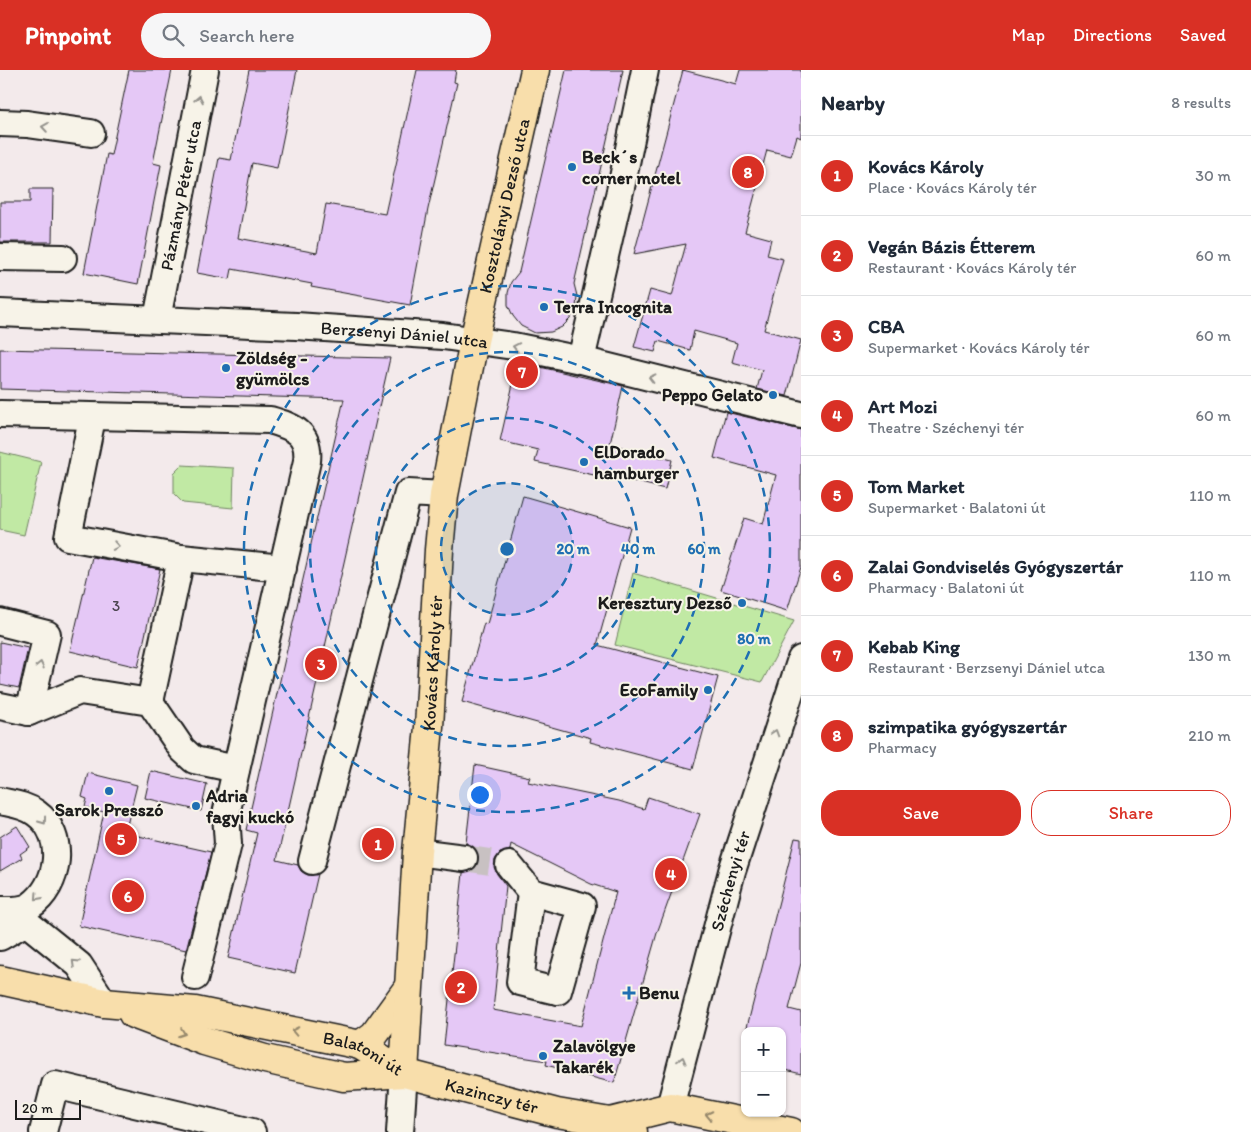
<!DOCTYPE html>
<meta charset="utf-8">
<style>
body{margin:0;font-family:Itim,sans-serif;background:#f6f6f7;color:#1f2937}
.controls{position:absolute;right:15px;bottom:15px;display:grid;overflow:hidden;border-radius:10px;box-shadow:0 1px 4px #0004}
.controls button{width:45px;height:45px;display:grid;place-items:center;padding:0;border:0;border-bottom:1px solid #e0e1e3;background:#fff;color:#1f2937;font:25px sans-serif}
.scale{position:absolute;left:15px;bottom:12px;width:66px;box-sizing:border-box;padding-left:5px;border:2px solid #1c1c1c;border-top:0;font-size:14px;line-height:18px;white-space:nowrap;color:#1c1c1c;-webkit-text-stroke:4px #f7f3e8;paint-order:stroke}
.you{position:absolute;left:479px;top:724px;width:18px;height:18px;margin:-12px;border:4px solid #fff;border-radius:50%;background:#1a73e8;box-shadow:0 0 0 8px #1a73e833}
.badge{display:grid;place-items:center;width:32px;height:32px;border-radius:50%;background:#d93025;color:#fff;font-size:16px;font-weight:700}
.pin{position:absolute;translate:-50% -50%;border:2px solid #fff;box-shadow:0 1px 5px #0006}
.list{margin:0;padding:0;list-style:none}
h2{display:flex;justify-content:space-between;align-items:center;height:65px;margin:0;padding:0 20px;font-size:21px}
h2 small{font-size:16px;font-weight:400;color:#747a83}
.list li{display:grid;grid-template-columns:32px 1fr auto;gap:15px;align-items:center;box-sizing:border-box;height:80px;padding:0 20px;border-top:1px solid #e0e1e3}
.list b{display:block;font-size:19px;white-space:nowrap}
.list p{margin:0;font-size:16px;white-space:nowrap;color:#747a83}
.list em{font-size:16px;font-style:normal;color:#747a83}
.actions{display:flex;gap:10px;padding:15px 20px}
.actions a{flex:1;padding:11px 0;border:1px solid #d93025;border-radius:20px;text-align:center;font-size:18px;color:#d93025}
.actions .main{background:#d93025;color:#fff}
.icon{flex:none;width:28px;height:28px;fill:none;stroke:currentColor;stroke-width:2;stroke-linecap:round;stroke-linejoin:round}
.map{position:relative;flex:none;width:801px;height:1062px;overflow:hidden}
header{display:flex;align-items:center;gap:30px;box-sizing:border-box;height:70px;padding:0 25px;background:#d93025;color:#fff}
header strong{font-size:24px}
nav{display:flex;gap:28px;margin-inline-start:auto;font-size:18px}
.search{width:350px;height:45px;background:#f6f6f7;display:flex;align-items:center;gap:12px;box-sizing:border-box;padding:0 18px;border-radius:28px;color:#747a83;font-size:19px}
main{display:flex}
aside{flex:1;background:#fff}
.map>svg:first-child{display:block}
.green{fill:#c1e9a4;stroke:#6e8260}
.building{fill:#e5c8f6;stroke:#1c1c1c;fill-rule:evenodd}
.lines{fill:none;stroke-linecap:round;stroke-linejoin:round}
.minor-tunnel{stroke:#c8c1c2;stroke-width:26;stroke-dasharray:26 13;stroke-linecap:butt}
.minor-casing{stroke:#1c1c1c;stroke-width:30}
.major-casing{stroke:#1c1c1c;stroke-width:31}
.minor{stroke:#f7f3e8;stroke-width:26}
.major{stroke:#f8deab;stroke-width:28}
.oneway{stroke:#94928c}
.oneway2{stroke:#95876b}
.ring{fill:none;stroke:#1f6fb2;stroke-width:2.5;stroke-dasharray:9 6}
.poi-dot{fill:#1f6fb2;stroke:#f7f3e8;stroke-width:2}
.labels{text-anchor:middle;stroke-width:4;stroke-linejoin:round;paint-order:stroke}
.number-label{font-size:15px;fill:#4e4752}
.poi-label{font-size:18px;font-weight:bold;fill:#1c1c1c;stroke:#f7f3e8;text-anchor:start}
.street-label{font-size:18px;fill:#1c1c1c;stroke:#f7f3e8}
.centre{fill:#1f6fb2;stroke:#f7f3e8;stroke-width:2.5}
.ring-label{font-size:15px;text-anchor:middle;font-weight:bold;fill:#1f6fb2;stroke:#f7f3e8;stroke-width:4;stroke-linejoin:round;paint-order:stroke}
</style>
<header>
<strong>Pinpoint</strong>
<div class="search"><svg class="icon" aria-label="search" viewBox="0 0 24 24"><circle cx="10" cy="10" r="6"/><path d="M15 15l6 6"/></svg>Search here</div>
<nav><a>Map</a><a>Directions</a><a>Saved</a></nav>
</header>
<main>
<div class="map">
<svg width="801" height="1062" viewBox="0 0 801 1062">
<rect width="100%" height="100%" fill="#f3eaeb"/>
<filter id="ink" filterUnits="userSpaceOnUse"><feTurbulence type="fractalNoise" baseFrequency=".02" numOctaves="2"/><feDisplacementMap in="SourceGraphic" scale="10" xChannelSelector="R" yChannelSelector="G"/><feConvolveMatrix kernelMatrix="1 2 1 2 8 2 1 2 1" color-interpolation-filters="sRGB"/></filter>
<g filter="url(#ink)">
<g class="green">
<path d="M0,382L41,392L24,465L0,460Z"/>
<path d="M182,395L234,398L233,438L183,433L174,424V403Z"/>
<path d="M633,503L794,551L762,612L615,575Z"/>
</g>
<g class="building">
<path d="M129,0H172L153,93L161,95L138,214L84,203L107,84L111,85Z"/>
<path d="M249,0H297L277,98L252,93L238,168L317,183L326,134L385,144L417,0H456L454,12L457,13L428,139L410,235L311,217L312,214L232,199L230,209L197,203L219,88L231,90Z"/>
<path d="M566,0H623L574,214L577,226L576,238L570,249L562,257L551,262L535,263L521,256L513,246L508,235V223L511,212L519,202Z"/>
<path d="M683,0L736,14L740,0H801V68L797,66L791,86L767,80L745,162L771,169L767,185L783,189L764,260L801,270L787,326L757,319L762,300L732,292L737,273L694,261L690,280L658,271L655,282L634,277L650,220L672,226L686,174L634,184Z"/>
<path d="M30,119H53L52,172H0V132H30Z"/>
<path d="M0,279L390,288L277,790L298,795L301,801L308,805L318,804L295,903L228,888L257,763L246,760L344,329L0,319Z"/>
<path d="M518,292L623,316L610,374L672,390L665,419L603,404V407L535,392L538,380L500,371Z"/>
<path d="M726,342L801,360V497L787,541L721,520L744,448L763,454L776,405L714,388Z"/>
<path d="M523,426L630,457L597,575L718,607L693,699L590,672L591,668L462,632L484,553L487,554Z"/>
<path d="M92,487L160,499L138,597L70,581Z"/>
<path d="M0,572L28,578L19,618L0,614Z"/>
<path d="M475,695L530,707L528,712L619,731L644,739L648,727L700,744L657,863L614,1013L546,995L547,991L444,975L463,803L476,797L479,789L478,782L466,773ZM511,774L591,814L616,822L581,956L493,940L506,816L497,804L494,797L495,790L500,783L510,780Z"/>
<path d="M151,701L207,714L201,741L145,728Z"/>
<path d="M88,703L137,715L125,763L211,782L186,880L79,856L104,742L85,737L87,729L82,727Z"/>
<path d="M17,756L30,777L20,784L22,788L0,801V767Z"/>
<path d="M795,768L801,769V893L789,939L801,942V1004L782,999V961H746Z"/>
</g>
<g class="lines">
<path class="minor-tunnel" d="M464,788L509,795"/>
<defs>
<g id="minor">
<path d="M0,53L27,54L91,63"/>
<path d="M0,187L63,188"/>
<path id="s1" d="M0,243L296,256L443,266L513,276L581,290L801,345"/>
<path id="s2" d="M157,249L205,0"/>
<path d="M581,290L623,108L645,0"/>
<path d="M0,344L270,350C294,357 310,363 307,391L226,744L228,774L195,907"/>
<path d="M92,348L68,467L181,488L283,498"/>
<path d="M0,552L47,564L29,642"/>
<path d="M150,632L181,488"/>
<path d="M0,636L29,642L80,621L150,632L182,679L194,690L236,699"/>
<path d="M0,731C13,734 25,735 36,743C67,765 60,816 30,836C21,841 10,840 0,840"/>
<path d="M417,782L464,788"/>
<path d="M312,791L408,423L444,425"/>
<path d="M509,795L531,822L520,912L552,920"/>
<path d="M531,822L582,836L558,921"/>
<path d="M11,840L79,895L104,933"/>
<path d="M0,867L26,852"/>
<path id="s3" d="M670,1037L732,801L801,589"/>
<path d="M43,1062L55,1015L252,1062"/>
<path d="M400,1062L404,1003"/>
</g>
<g id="major">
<path id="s4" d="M0,910L104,933L195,941L351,973L360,975L404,1003L557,1043L610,1052L633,1062"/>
<path d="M133,944L204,971L265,989L335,1005L344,1007L404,1003"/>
<path d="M360,975L374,965L408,918"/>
<path id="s5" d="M404,1003L417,782L429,657L439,480L444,425L474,271L535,0"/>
<path d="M610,1052L670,1037L791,1062"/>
</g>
</defs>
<use href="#minor" class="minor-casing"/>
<use href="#major" class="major-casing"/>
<use href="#minor" class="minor"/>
<use href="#major" class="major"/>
</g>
<defs><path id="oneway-chevron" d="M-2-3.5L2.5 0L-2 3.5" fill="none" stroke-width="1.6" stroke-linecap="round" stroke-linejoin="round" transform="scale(1.25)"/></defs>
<g class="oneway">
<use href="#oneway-chevron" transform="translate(199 29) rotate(-79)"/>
<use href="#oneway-chevron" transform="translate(45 57) rotate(-171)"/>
<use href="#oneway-chevron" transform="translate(516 277) rotate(-169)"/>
<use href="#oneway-chevron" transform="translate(652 308) rotate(-166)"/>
<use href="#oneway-chevron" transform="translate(116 476) rotate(10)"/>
<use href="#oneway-chevron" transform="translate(40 595) rotate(-77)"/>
<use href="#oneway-chevron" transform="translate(775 663) rotate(-72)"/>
<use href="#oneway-chevron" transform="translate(43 751) rotate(54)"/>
<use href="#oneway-chevron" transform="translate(38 827) rotate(132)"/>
<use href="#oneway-chevron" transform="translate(75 893) rotate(-136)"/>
<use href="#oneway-chevron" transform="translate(682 990) rotate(-75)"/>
</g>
<g class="oneway2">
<use href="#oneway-chevron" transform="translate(295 961) rotate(-168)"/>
<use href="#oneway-chevron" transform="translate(182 963) rotate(20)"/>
<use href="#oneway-chevron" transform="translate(709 1045) rotate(-168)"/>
</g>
</g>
<circle cx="507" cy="479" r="66" fill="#1f6fb2" fill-opacity=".12"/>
<g class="ring">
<circle cx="507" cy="479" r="66"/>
<circle cx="507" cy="479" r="131"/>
<circle cx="507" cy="479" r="197"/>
<circle cx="507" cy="479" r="263"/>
</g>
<g class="poi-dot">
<circle cx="572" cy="97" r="5"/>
<circle cx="544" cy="237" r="5"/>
<circle cx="226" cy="298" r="5"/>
<circle cx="773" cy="325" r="5"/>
<circle cx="584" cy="392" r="5"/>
<circle cx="742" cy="533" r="5"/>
<circle cx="708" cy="620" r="5"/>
<circle cx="109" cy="721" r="5"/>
<circle cx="196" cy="736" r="5"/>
<path d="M626.5 915.5h5v5h5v5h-5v5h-5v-5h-5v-5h5z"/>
<circle cx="543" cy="986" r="5"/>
</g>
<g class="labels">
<g class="number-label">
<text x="116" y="541">3</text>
</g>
<g class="poi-label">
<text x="582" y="93">Beck´s<tspan x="582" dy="21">corner motel</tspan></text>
<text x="554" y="243">Terra Incognita</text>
<text x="236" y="294">Zöldség -<tspan x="236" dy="21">gyümölcs</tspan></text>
<text x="763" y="331" text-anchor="end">Peppo Gelato</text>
<text x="594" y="388">ElDorado<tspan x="594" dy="21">hamburger</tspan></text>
<text x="732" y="539" text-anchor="end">Keresztury Dezső</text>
<text x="698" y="626" text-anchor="end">EcoFamily</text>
<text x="206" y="732">Adria<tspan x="206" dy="21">fagyi kuckó</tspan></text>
<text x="109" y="746" text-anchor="middle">Sarok Presszó</text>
<text x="639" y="929">Benu</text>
<text x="553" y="982">Zalavölgye<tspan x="553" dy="21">Takarék</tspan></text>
</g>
<g class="street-label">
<text dy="6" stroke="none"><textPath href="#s2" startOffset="126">Pázmány Péter utca</textPath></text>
<text dy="6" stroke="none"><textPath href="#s5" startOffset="875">Kosztolányi Dezső utca</textPath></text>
<text dy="6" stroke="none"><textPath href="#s1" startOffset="405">Berzsenyi Dániel utca</textPath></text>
<text dy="6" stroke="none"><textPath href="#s5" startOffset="411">Kovács Károly tér</textPath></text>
<text dy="6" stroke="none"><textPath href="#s3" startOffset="234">Széchenyi tér</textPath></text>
<text dy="6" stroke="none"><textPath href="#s4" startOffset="372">Balatoni út</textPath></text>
<text dy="6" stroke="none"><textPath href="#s4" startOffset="509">Kazinczy tér</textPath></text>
</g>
</g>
<circle cx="507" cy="479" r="8" class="centre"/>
<g class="ring-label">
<text x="573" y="484">20 m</text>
<text x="638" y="484">40 m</text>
<text x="704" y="484">60 m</text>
<text x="754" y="574">80 m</text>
</g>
</svg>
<div class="controls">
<button>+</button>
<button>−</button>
</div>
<div class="scale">20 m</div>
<div class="you"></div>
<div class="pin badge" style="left:378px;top:774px">1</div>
<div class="pin badge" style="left:461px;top:917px">2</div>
<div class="pin badge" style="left:321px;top:594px">3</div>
<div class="pin badge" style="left:671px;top:804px">4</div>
<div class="pin badge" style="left:121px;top:769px">5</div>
<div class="pin badge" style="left:128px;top:826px">6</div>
<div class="pin badge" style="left:522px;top:302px">7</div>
<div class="pin badge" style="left:748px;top:102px">8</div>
</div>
<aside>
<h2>Nearby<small>8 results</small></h2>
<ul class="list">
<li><span class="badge">1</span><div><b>Kovács Károly</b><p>Place · Kovács Károly tér</p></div><em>30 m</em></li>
<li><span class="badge">2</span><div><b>Vegán Bázis Étterem</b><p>Restaurant · Kovács Károly tér</p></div><em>60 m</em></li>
<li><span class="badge">3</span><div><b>CBA</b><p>Supermarket · Kovács Károly tér</p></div><em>60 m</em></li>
<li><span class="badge">4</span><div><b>Art Mozi</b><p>Theatre · Széchenyi tér</p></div><em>60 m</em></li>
<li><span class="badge">5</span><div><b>Tom Market</b><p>Supermarket · Balatoni út</p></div><em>110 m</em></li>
<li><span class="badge">6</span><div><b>Zalai Gondviselés Gyógyszertár</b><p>Pharmacy · Balatoni út</p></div><em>110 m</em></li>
<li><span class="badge">7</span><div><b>Kebab King</b><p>Restaurant · Berzsenyi Dániel utca</p></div><em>130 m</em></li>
<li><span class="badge">8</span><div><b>szimpatika gyógyszertár</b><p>Pharmacy</p></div><em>210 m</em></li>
</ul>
<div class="actions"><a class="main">Save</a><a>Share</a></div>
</aside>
</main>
